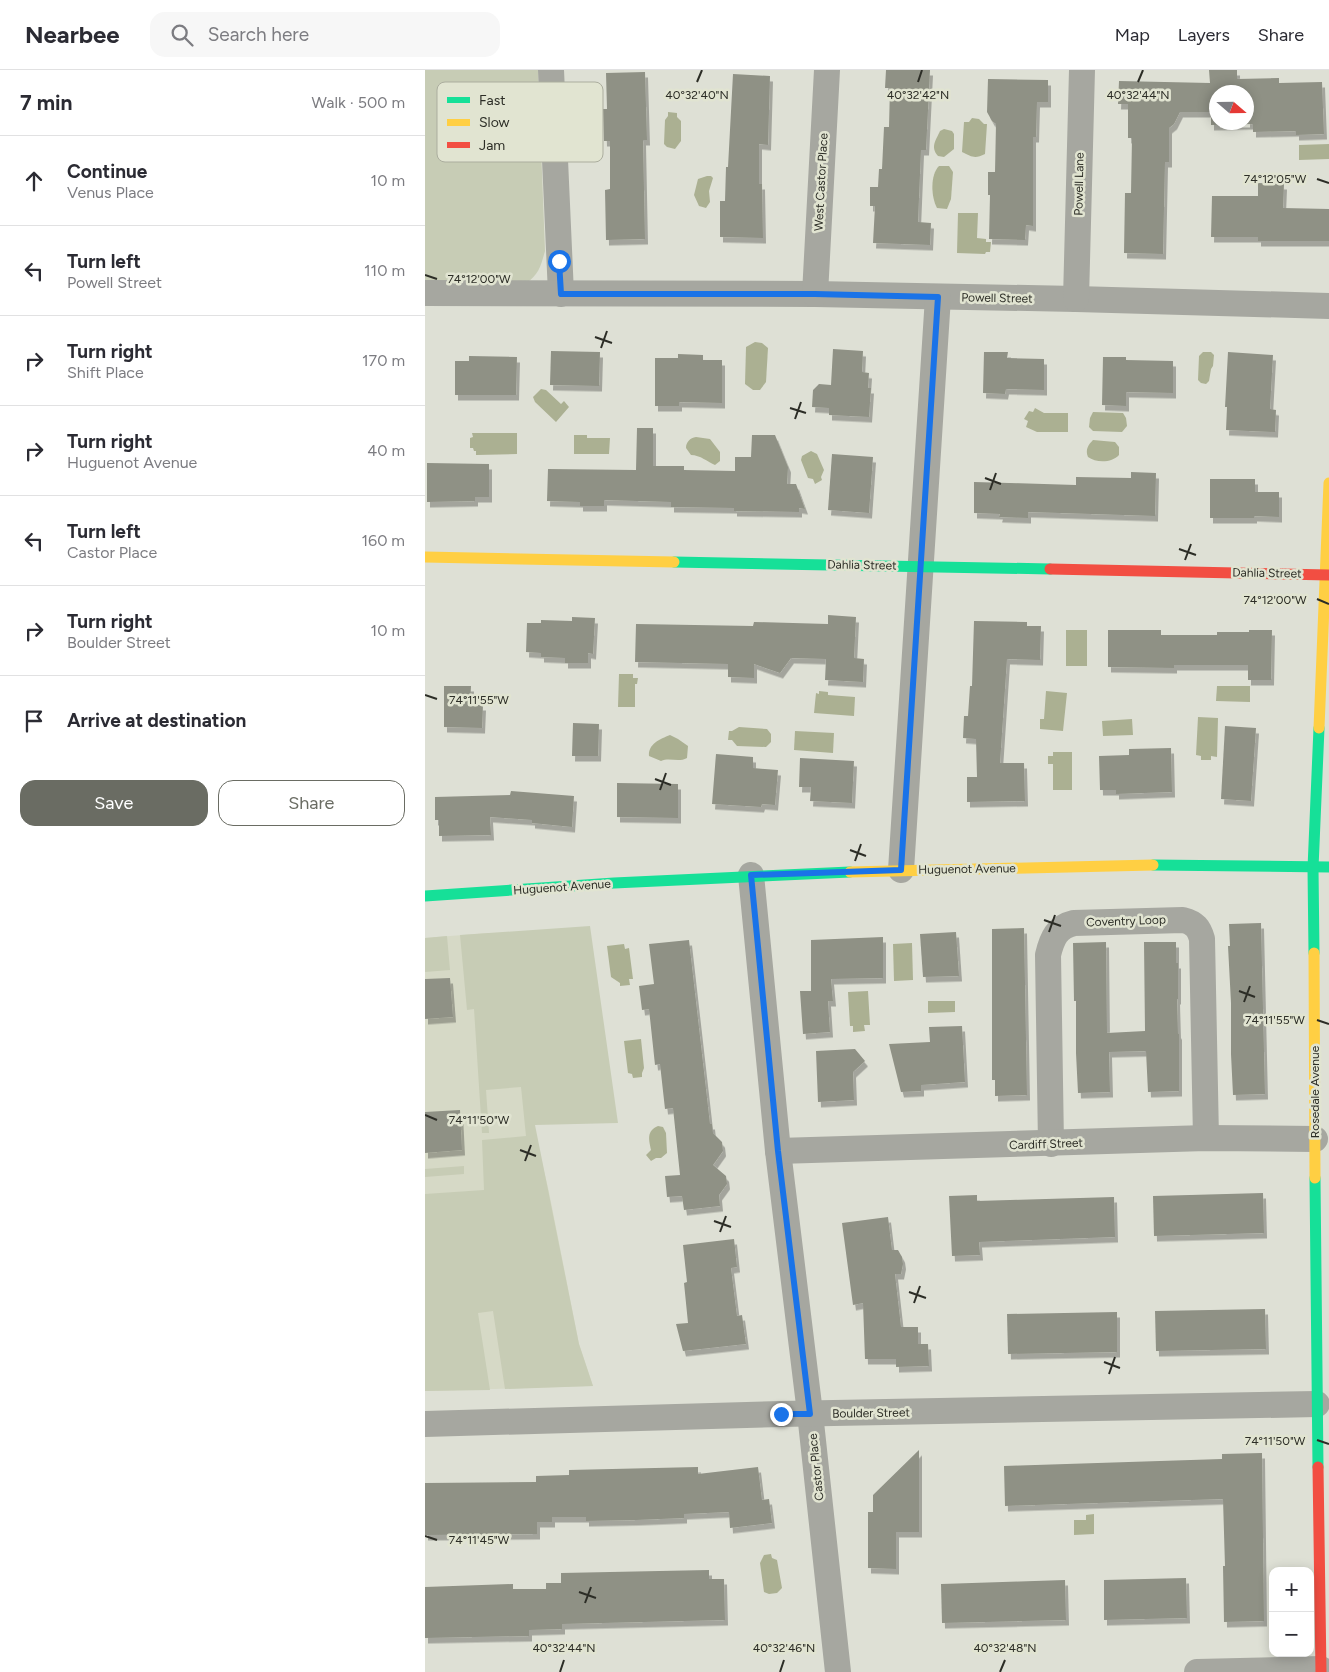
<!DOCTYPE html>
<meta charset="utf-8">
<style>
body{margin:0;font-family:Figtree,sans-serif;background:#f7f7f7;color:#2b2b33}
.controls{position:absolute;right:15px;bottom:15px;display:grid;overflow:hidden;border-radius:10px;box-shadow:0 2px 12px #0003}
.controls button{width:45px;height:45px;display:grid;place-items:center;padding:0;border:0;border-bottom:1px solid #e1e1e2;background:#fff;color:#2b2b33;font:25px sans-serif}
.compass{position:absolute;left:784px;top:15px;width:45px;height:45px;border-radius:50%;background:#fff;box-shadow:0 2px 12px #0003;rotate:110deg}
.stop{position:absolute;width:15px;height:15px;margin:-11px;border:4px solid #1a73e8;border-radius:50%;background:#fff}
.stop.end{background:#1a73e8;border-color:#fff;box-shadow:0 1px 5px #0008}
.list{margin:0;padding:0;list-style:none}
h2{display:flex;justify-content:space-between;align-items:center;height:65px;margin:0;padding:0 20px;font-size:21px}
h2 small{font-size:16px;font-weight:400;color:#7c7c81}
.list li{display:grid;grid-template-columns:32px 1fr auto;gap:15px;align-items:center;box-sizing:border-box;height:90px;padding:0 20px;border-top:1px solid #e1e1e2}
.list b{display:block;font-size:19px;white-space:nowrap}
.list p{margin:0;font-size:16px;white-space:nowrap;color:#7c7c81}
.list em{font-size:16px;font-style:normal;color:#7c7c81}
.actions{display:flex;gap:10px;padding:15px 20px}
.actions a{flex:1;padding:11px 0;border:1px solid #6a6c63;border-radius:15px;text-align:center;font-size:18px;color:#6a6c63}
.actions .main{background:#6a6c63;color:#fff}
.icon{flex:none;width:28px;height:28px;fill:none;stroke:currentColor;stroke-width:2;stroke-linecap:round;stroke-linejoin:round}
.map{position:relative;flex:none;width:904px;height:1602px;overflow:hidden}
header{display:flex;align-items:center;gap:30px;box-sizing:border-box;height:70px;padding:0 25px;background:#fff;border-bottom:1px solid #e1e1e2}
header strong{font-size:24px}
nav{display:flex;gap:28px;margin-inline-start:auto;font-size:18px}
.search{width:350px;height:45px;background:#f7f7f7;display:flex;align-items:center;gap:12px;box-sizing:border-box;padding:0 18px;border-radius:15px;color:#7c7c81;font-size:19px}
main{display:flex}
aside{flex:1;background:#fff}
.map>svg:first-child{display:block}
.built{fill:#d6d9c6}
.green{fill:#c7ccb5}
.water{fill:#abb092}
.building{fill:#8f9185;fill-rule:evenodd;filter:url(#shadow)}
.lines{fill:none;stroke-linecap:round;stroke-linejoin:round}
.street{stroke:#a6a7a0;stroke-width:26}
.fast{stroke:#16e098;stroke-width:11}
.slow{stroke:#ffcf43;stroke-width:11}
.jam{stroke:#f24e42;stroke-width:11}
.route{stroke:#1a73e8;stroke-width:6}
.ticks{fill:none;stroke:#2c2d26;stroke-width:2}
.labels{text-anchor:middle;stroke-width:5;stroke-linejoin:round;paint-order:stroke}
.street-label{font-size:12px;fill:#2c2d26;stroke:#e1e4d1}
.key{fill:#e1e4d1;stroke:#abad9e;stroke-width:1}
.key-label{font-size:14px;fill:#2c2d26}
.ticks-label{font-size:12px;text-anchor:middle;fill:#2c2d26;stroke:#e1e4d1;stroke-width:5;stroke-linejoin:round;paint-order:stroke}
</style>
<header>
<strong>Nearbee</strong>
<div class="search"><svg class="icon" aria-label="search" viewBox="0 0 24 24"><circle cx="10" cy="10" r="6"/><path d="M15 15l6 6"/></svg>Search here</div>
<nav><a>Map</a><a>Layers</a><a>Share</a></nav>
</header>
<main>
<aside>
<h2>7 min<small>Walk · 500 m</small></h2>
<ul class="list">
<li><svg class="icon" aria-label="ahead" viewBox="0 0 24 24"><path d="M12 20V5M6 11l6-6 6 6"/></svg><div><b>Continue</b><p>Venus Place</p></div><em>10 m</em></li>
<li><svg class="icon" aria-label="left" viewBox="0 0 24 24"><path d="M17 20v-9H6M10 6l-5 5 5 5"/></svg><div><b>Turn left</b><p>Powell Street</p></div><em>110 m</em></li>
<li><svg class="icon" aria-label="right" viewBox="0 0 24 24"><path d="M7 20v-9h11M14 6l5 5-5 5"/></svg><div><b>Turn right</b><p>Shift Place</p></div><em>170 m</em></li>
<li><svg class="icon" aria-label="right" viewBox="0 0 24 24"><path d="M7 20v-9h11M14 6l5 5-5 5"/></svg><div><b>Turn right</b><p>Huguenot Avenue</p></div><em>40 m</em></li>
<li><svg class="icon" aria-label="left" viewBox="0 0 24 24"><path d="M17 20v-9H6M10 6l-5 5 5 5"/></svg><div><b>Turn left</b><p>Castor Place</p></div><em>160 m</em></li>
<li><svg class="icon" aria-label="right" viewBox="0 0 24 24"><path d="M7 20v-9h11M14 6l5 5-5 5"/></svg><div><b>Turn right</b><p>Boulder Street</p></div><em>10 m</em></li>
<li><svg class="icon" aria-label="arrive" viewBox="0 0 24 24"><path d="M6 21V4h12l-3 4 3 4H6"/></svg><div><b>Arrive at destination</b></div></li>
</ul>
<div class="actions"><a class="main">Save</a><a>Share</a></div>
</aside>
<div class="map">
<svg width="904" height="1602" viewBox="0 0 904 1602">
<defs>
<filter id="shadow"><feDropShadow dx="3" dy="5.5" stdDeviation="0" flood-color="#0004"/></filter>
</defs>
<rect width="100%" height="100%" fill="#dee0d5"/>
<path class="built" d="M63,863L124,1122L154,1274L168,1316L0,1321V868Z"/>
<g class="green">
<path d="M0,0H113L120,181C116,195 114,205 101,213H0Z"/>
<path d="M165,856L193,1053L110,1055L154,1274L168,1316L80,1319L68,1241L53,1243L65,1320L0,1321V1124L59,1120L57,1070L101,1066L96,1017L61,1020L64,1063H57L49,939L42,940L35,865Z"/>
<path d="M22,866L25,900L0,902V868Z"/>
<path d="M39,1096V1104L0,1107V1099Z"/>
</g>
<g class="water">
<path d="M243,42L252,43V47L256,51V71L250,79L242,77L239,74L240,50L243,46Z"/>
<path d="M547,48L554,49L559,54H562L560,84C550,89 547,87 537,82L539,52H544Z"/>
<path d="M519,59L527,61L529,64V79L519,87L513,86C505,77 511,70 515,61Z"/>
<path d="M904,74V89L874,90V75Z"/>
<path d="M514,96H524L528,102L526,129L522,139L512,138C506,127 505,105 514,96Z"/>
<path d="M282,106H286L288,108L284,121L285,132L281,138L274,136L269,125L273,109Z"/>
<path d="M533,143H553L552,168L561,169V172H566L565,182H561L560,184L532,183Z"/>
<path d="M330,272L337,273L343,278L341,312L335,320H328L320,314L321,277Z"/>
<path d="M778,282H786L789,285L788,296L786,299L784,311L781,314L776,313L773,310L774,286Z"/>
<path d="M116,319L121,320L136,334L139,331L144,337L131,352L110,332L108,327Z"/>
<path d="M610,338L619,343H643V362H612L601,357L603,351L599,349L604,341L608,342Z"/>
<path d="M668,342L698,343L701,348L702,356L697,362L668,361L664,357L665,348Z"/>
<path d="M47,363H92V384L51,385V381H49L48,378H45V368L48,367Z"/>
<path d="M149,365H162V368H185L184,384H149Z"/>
<path d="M271,367L285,369L295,382V391L290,395C283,392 275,385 266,385L261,378C261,372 265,368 271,367Z"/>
<path d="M668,370L690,372L694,377V385C687,393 671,393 663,387C660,380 663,375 668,370Z"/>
<path d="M386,381L392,384L399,400L396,407L397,410L390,414L388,409L383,408L376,390L377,386Z"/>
<rect x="641" y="560" width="21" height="36"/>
<path d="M194,604H208V608H213L212,614H210V637H193Z"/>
<path d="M792,616H825V632L791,631Z"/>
<path d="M394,621L403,622V625L430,627L429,646L389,643L391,623L394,624Z"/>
<path d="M621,621L642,623L638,661L615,659V649H619Z"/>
<path d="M773,647L793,648L792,687L786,686V690H776V686L771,685Z"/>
<path d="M707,649L708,665L678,666L677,651Z"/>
<path d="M314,657L342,659L346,664V672L341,677L312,676L307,670H303L304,661H307Z"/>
<path d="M370,661L409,663L408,683L369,680Z"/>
<path d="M245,665L253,669L263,676L262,688C253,693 245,687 236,691L224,686C223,674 235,669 245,665Z"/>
<path d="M628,682H647V720H628V694H623V686H628Z"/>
<path d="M487,873L488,910L469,911L468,874Z"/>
<path d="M199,874L200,879L204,878L208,909H204L205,915L195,916V913L186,907L182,876Z"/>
<path d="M443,921L445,955H439L440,961L428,962V956H425L423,922Z"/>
<path d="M503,931H530V942L503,943Z"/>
<path d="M216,969L219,998L217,1003V1007L208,1008L207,1004L203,1003L199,971Z"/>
<path d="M233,1056L238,1057L241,1063L242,1083L236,1088H231L226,1091L221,1085L226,1080C224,1070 221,1061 233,1056Z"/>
<path d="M669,1444V1464L649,1465V1450H661V1445Z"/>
<path d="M346,1484L347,1488L352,1490L357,1518L352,1523L344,1524L339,1522L335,1493L339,1485Z"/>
</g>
<g class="building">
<path d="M461,0H505L501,80H496L493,152L506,153L505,175L448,173L450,136H445V117H453L454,99H457L459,57H464L465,18H460Z"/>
<path d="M784,0H812V9L854,8V13L897,12L899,64L871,65V61L828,62V54L786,55V42H755L749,54L744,58V92H740L738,184L699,183L700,123H706L707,68H703V34H693L694,11L785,13ZM792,22H822V52H792Z"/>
<path d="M220,2L222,70H218L220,169L181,170L180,120L185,119V71H179L178,39H182L181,3Z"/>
<path d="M308,4L345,6L343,75L334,74V114H337L338,168L295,167V131H300L301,97H303Z"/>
<path d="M563,9L623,10V32H612L611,67H608V156L601,155L600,170L564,169L565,125H563V102H570L571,54L567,51L562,42Z"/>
<path d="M833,113L859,114L858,138L904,139V171H833V167H786L787,126H833Z"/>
<path d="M408,279L438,281L437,302L444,303L443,318H446L444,347L404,345V338L387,337L388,320L394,314L406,315Z"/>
<path d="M126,281L175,282L174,316L125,315Z"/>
<path d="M559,282H583L582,288L619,289V320L581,319L580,324L558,323Z"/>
<path d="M803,282L848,285L845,339L851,340L850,362L801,360L802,337H800Z"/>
<path d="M253,284L278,285V290H297V333L254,332V336H230V288H253Z"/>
<path d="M44,286L92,287L91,325H30V291H44Z"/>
<path d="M678,287H701V290L748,291V323L701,322V336L677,335Z"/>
<path d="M212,358H228V396H259V400L310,401V387H326L327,365H350L363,397L362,414H371L380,439L374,438V442L309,441V438L246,437V432L179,430V436H155V432L122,431L123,399L211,400Z"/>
<path d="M407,384L448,387L444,443L403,440Z"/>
<path d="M2,393L64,394V427H50V431L2,432Z"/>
<path d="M706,402L731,403L730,446L603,442V448L574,447L575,444L549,443V412L651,415V407L706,408Z"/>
<path d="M785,409H830V422H854V447L829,446V448H785Z"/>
<path d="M403,545L431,547L429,588L439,589L438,612L400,610L401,589L366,588L355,603L329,594V608L303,607V594L210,592L211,554L328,556L329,552L403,554Z"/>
<path d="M147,547L170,548L168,584L163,583V593H140V588L116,587V583L101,582L102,553H116V550L147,551Z"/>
<path d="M549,551L602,552V556H616L615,590L582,589L575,693H599L600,731L542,732V707H552L551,669L538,668L539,646H543L545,616H547Z"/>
<path d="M683,560H736V565H792V562H824V560H847L846,610H823V595H749V598L683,597Z"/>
<path d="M19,616H46L45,635H58L57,658L19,657Z"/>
<path d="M148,653L174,654L173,686H147Z"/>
<path d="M800,656L831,658L826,731L796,729Z"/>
<path d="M746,678L747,722L691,724V720H675L674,686L704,685V679Z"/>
<path d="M291,684L328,687V698L353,700L350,735L337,734L336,737L287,734Z"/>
<path d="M375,688L429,691L427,733L385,731L386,717H374Z"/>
<path d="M192,713L253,714V748L192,747Z"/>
<path d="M86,721L149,726L147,757L107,753V750L65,747L66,765L14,766V750H10V727L85,725Z"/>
<path d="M836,853L840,1024L808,1025L806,984V933L803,876H805L804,854Z"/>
<path d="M599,858L602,1025L570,1026V1010H567V859Z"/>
<path d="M531,862L534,906L498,907L495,864Z"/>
<path d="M458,867V908L406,909L408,931H403L405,962L378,964L375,921H386V870Z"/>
<path d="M264,870L285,1054H287L288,1063L297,1072L298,1081L288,1095L301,1106L302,1114L294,1125L295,1136L259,1140L257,1126L242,1127L240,1106L255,1105L248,1038L240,1039L235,994L230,995L224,939L217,940L214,916L229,914L224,874Z"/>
<path d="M681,872L682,963L720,961L719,872H751V893H753V929H752L753,964L754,963V1021L723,1022L721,981L684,982L685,1022L653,1023L651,983V931H649L648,873Z"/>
<path d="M25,908L28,947L0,949V909Z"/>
<path d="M537,956L540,1012L496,1015V1021L476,1022L464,974L505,972L504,957Z"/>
<path d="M430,979L440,991L428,1002L429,1030L393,1032L391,981Z"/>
<path d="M35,1040L37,1080L0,1083V1042Z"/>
<path d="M838,1123L839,1163L729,1166L728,1126Z"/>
<path d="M552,1125V1131L689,1127L690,1167L554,1172L555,1185L527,1186L524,1126Z"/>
<path d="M463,1147L467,1180H473L477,1187L478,1194L476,1204H470L476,1257H493V1274H503L504,1296L471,1297V1289H440L438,1233L428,1235L417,1153Z"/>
<path d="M309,1169L312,1197L306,1198L312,1246L317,1245L321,1274L258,1281L251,1254L263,1253L259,1213L262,1212L258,1175Z"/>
<path d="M840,1239L841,1279L731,1281L730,1241Z"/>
<path d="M692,1242V1282L583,1284L582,1244Z"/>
<path d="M494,1380V1462H471V1499L443,1498V1442H448V1425Z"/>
<path d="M837,1383L839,1551L799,1552L798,1496H800L798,1429L580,1436L579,1396L797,1389V1384Z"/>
<path d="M273,1397V1404L333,1397L337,1430L344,1429L347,1453L305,1458L304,1442L259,1444V1448L211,1450L161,1451V1447H127V1452H112V1464L0,1465V1413L111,1412V1406L144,1405V1400Z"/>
<path d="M284,1500V1509H299L300,1550L137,1554V1559L104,1560V1566L0,1568V1517L88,1514V1519H121V1513H136V1503Z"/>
<path d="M761,1508L762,1548L679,1550V1510Z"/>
<path d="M640,1510L641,1550L517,1553L516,1514Z"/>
</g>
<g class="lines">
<g class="street">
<path d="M126,0L136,224"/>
<path d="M0,223L390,224L651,229L904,236"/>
<path d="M390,224L402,0"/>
<path d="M651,229L657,0"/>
<path d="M476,800L513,227"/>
<path d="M326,805L353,1081L385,1343L413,1602"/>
<path d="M626,1074L623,885C627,868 632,857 649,853L758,850C770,853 774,858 777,869L781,1068"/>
<path d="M353,1081L781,1068L890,1069"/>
<path d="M0,1354L356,1344L892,1334"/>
<path d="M772,1602L896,1599"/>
</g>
<g class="fast">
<path d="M249,492L625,499"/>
<path d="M728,795L904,797"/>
<path d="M0,826L189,813L425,802"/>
<path d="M889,883L888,798L894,658"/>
<path d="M890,1108L893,1397"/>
</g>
<g class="slow">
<path d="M0,487L249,492"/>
<path d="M894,658L904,413"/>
<path d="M425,802L728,795"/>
<path d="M889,883L890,1108"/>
</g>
<g class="jam">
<path d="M625,499L904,505"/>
<path d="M893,1397L896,1602"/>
</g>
</g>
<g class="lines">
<path class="route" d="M134,191L136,224H390L513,227L476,800L326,805L353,1081L385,1344H356"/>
</g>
<path class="ticks" d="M272,12L277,0M493,12L497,0M713,12L718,0M892,109L904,113M0,205L12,209M170,267L187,273M176,278L182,261M365,338L381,343M370,349L376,332M560,408L576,414M565,420L571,403M754,479L771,485M760,490L766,474M892,529L904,534M0,625L12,629M230,709L246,715M235,720L241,703M425,780L441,786M430,791L436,774M619,850L636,856M624,862L630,845M814,921L830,927M819,932L825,916M892,950L904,954M0,1045L12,1050M95,1080L111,1086M100,1091L106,1075M289,1151L306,1157M295,1162L301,1146M484,1222L501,1228M489,1233L495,1216M679,1292L695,1298M684,1304L690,1287M892,1370L904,1374M0,1466L12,1470M154,1522L171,1528M160,1533L166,1517M135,1602L139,1590M355,1602L359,1590M575,1602L580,1590"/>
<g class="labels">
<g class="street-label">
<text transform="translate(396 112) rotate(-87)" y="4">West Castor Place</text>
<text transform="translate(654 114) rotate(-89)" y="4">Powell Lane</text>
<text transform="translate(572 228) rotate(1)" y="4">Powell Street</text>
<text transform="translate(437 495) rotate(1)" y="4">Dahlia Street</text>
<text transform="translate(842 503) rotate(1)" y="4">Dahlia Street</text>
<text transform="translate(542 799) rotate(-1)" y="4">Huguenot Avenue</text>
<text transform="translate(137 817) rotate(-4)" y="4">Huguenot Avenue</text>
<text transform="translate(701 851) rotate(-2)" y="4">Coventry Loop</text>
<text transform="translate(890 1022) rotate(-90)" y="4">Rosedale Avenue</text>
<text transform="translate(621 1074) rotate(-2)" y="4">Cardiff Street</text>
<text transform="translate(446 1343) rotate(-1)" y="4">Boulder Street</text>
<text transform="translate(391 1397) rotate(-96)" y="4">Castor Place</text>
</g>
</g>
<rect x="12" y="12" width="166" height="80" rx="8" class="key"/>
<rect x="22" y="27" width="23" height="6" fill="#16e098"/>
<rect x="22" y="49" width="23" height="7" fill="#ffcf43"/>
<rect x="22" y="72" width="23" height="6" fill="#f24e42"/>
<g class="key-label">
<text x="54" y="35">Fast</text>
<text x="54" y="57">Slow</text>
<text x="54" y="80">Jam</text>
</g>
<g class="ticks-label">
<text x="272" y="29">40°32'40"N</text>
<text x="493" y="29">40°32'42"N</text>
<text x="713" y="29">40°32'44"N</text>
<text x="850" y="113">74°12'05"W</text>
<text x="54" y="213">74°12'00"W</text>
<text x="850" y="534">74°12'00"W</text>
<text x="54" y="634">74°11'55"W</text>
<text x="850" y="954">74°11'55"W</text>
<text x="54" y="1054">74°11'50"W</text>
<text x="850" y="1375">74°11'50"W</text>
<text x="54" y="1474">74°11'45"W</text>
<text x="139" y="1582">40°32'44"N</text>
<text x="359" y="1582">40°32'46"N</text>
<text x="580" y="1582">40°32'48"N</text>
</g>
</svg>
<div class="controls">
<button>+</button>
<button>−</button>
</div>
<svg class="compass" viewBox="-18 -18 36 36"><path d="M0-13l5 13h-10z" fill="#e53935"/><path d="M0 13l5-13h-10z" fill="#7c7c81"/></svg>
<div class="stop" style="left:134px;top:191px"></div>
<div class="stop end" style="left:356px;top:1344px"></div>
</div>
</main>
